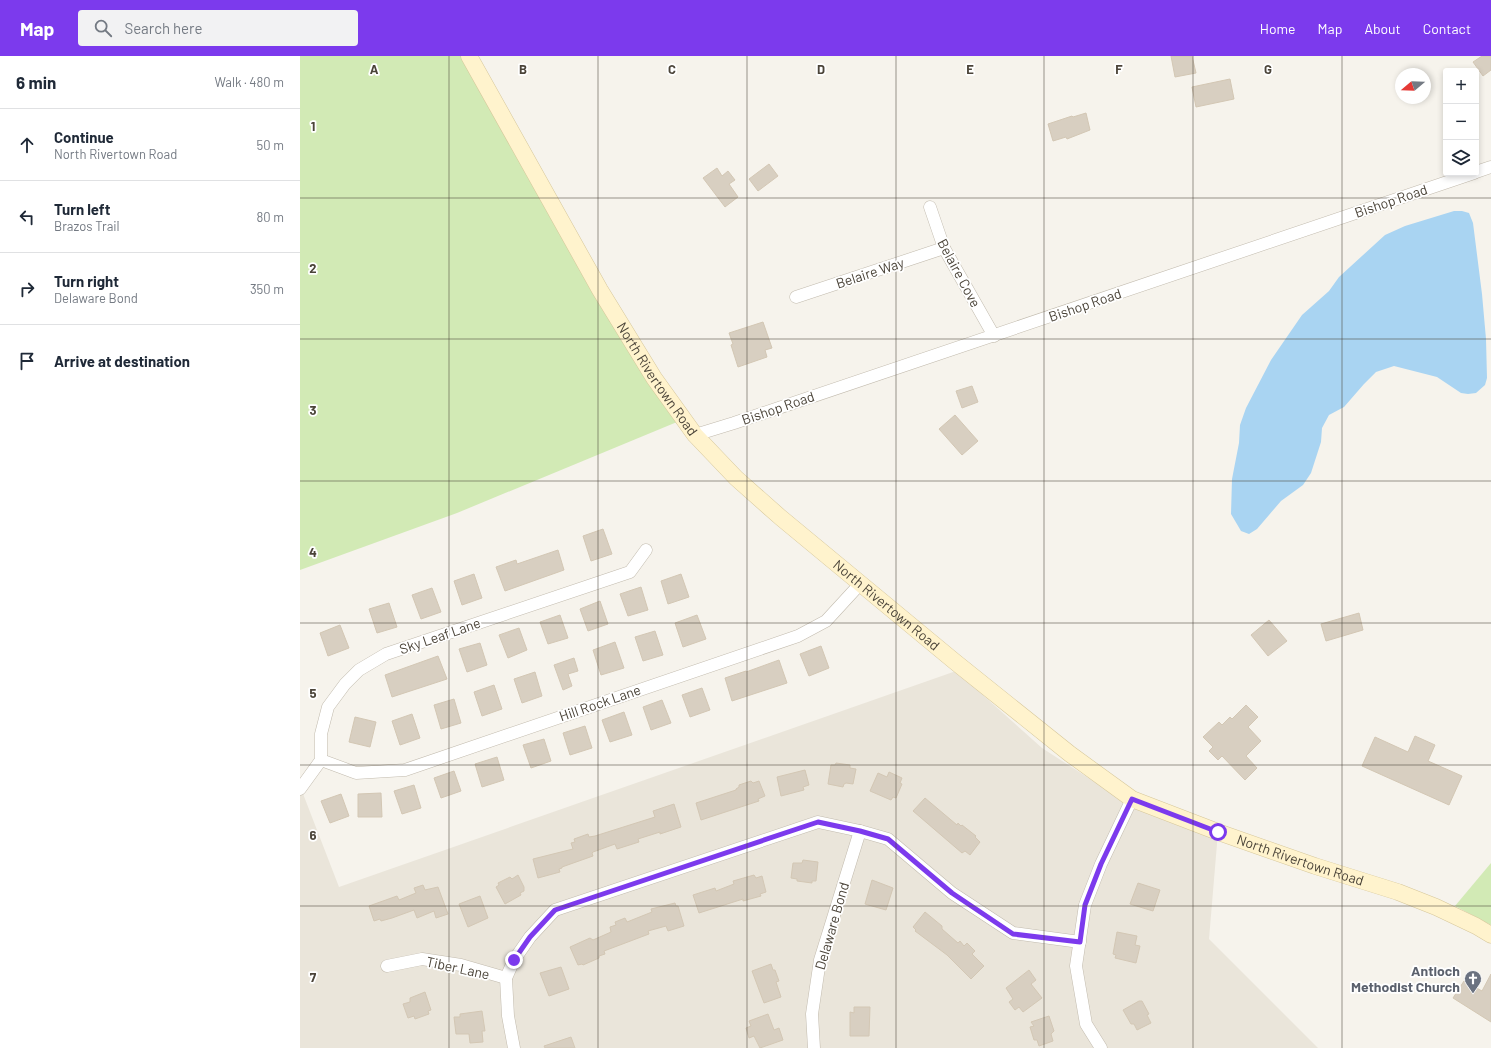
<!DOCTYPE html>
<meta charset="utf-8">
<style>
body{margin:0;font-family:Barlow,sans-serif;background:#f2f2f3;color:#1f2937}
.controls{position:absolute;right:12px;top:12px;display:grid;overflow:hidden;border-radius:4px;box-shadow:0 2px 6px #0003}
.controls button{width:36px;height:36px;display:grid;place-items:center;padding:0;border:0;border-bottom:1px solid #e0e1e3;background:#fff;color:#1f2937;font:20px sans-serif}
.compass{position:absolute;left:1095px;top:12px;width:36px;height:36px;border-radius:50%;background:#fff;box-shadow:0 2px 6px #0003;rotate:251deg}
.stop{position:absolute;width:12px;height:12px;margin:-9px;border:3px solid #7c3aed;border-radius:50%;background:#fff}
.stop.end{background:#7c3aed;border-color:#fff;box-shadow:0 1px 4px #0008}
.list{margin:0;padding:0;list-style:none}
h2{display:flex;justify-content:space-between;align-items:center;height:52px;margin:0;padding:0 16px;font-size:17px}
h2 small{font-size:13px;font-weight:400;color:#747a83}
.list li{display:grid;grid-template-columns:26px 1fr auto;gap:12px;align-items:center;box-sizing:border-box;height:72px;padding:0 16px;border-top:1px solid #e0e1e3}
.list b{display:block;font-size:15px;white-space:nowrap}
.list p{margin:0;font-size:13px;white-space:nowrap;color:#747a83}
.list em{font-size:13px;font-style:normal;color:#747a83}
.icon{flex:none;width:22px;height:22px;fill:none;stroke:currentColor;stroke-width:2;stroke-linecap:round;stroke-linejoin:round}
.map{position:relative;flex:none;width:1191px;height:992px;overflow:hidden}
header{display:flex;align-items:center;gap:24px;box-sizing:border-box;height:56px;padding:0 20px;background:#7c3aed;color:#fff}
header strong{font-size:19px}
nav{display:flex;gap:22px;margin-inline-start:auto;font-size:14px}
.search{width:280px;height:36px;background:#f2f2f3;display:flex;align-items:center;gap:10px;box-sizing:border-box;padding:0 14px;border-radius:4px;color:#747a83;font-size:15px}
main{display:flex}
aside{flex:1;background:#fff}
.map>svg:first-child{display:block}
.residential{fill:#eae5da}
.green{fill:#d2eab5}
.water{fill:#a9d4f2}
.building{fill:#d8cfc1;stroke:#d3c7b4}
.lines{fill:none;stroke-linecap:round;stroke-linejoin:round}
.street-casing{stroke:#c2bbae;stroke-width:13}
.secondary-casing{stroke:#d6c79b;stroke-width:17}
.street{stroke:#fff;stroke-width:12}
.secondary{stroke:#fff3cd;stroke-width:16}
.route{stroke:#7c3aed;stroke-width:5}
.grid{fill:none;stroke:#4b4439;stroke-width:1;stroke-opacity:0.55}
.labels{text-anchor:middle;stroke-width:3.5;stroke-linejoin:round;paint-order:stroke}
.street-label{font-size:14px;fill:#4b4439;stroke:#fff}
.worship-label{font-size:14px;font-weight:bold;fill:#5b616d;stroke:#fff;text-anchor:end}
.grid-label{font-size:13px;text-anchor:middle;font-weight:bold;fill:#4b4439;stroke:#fff;stroke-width:3.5;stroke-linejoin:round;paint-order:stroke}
</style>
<header>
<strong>Map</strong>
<div class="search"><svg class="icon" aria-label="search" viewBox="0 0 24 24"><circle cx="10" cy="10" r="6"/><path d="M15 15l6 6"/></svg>Search here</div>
<nav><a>Home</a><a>Map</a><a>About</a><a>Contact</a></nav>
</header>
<main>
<aside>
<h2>6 min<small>Walk · 480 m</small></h2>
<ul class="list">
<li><svg class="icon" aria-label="ahead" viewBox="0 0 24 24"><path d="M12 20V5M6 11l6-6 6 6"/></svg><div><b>Continue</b><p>North Rivertown Road</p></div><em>50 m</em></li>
<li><svg class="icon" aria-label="left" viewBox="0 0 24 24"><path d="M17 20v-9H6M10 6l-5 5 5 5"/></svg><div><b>Turn left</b><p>Brazos Trail</p></div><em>80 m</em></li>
<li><svg class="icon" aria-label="right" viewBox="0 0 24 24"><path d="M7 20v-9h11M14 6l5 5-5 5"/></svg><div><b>Turn right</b><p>Delaware Bond</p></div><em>350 m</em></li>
<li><svg class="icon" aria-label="arrive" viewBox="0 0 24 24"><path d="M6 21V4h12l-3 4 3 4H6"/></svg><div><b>Arrive at destination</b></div></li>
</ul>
</aside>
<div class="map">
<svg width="1191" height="992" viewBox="0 0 1191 992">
<rect width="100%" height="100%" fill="#f6f3ec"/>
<path class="residential" d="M656,615L742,692L835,752L918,776L909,883L1018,992H0V730L39,831Z"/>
<g class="green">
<path d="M0,0H175L377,366L157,457L0,514Z"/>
<path d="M1191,807V869L1155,850Z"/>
</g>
<path class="water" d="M1154,155H1162L1169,157L1173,167L1182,238L1186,283L1187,322L1185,329L1176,337L1168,338L1161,337L1137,321L1094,310L1076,316L1064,328L1044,351L1029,359L1022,372L1021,386L1011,417L1003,429L981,445L957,473L949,478L941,475L931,458L932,423L939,387L940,369L946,352L971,304L1002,259L1029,235L1039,221L1085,179L1105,170Z"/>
<g class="building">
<path d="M871,0H892L896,17L875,21Z"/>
<path d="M1182,0H1191V14L1183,20L1173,6Z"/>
<path d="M930,23L934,43L896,51L892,31Z"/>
<path d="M786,57L790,74L767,83L766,81L753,85L748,68L772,60L773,61Z"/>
<path d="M469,108L478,120L458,135L449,123Z"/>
<path d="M417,112L422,120L428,115L435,124L429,128L438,141L425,151L403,122Z"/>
<path d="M463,266L472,292L465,294L467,301L438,311L431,289L433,288L429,277Z"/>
<path d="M672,330L678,346L662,352L656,335Z"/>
<path d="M655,359L678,385L662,399L639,373Z"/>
<path d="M303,473L312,498L291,505L283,480Z"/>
<path d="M258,494L264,514L205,535L196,511L216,504L217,508Z"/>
<path d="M174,518L182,542L162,549L154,525Z"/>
<path d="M381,518L389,541L368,548L361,525Z"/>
<path d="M341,531L348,554L328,560L320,538Z"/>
<path d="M132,532L141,556L121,563L112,539Z"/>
<path d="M300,545L308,568L288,575L280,553Z"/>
<path d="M89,547L97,571L77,577L69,553Z"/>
<path d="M1059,557L1063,574L1026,585L1021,568Z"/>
<path d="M260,559L268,582L248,588L240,566Z"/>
<path d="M397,559L406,583L383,591L375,567Z"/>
<path d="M969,564L987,585L968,600L951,579Z"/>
<path d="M40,569L49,592L28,600L20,577Z"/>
<path d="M219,572L227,594L208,602L199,579Z"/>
<path d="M355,575L363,599L343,605L335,581Z"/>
<path d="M315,586L324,612L301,619L293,594Z"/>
<path d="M180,587L187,609L167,616L159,593Z"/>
<path d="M521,590L529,612L509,620L500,598Z"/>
<path d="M138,600L147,623L92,641L85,619Z"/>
<path d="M274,602L278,615L268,618L272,630L263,634L254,609Z"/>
<path d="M479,604L487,627L432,645L425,622L446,615V616Z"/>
<path d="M235,616L242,640L222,647L214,623Z"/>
<path d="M194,629L202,653L182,660L174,636Z"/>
<path d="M402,632L410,654L390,661L382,639Z"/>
<path d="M154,643L161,667L141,673L134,649Z"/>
<path d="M362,644L371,667L351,674L343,651Z"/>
<path d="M946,649L958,661L948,671L961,685L946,700L957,712L945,724L922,700L918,704L909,695L913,691L903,681L919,666L922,669L930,661L932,663Z"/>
<path d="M324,656L332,679L310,686L302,664Z"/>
<path d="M112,658L120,682L100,689L92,665Z"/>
<path d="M55,661L76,666L70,691L49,686Z"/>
<path d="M285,670L292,692L270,699L263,677Z"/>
<path d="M1115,680L1135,689L1128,705L1162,720L1149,749L1062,710L1075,681L1108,696Z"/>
<path d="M244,683L251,705L231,712L223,689Z"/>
<path d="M197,701L204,724L182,731L175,708Z"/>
<path d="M536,707L550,709V712L556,713L553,728L546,727L544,728L543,731L528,728L531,709H535Z"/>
<path d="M505,714L509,729L503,731L504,734L481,740L477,721Z"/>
<path d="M154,715L161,735L141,742L134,722Z"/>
<path d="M589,716L602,722L600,727L602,728L596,742L593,741L591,744L570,735L578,717L587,721Z"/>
<path d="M451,725L453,727L459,725L465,740L458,743L459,745L401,764L396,747L436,734V733L439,731V729Z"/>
<path d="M114,729L121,752L102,758L94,735Z"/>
<path d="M81,737L82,761H58V738Z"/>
<path d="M41,738L49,760L30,767L21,745Z"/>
<path d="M625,742L657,769L658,767L661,770L662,769L676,780L675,781L680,786L670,799L665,795L662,797L613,755Z"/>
<path d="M374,748L381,771L360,778V776L338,783L339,786L317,793L315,788L293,796L292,797L293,800L262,811V812L259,813L260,816L238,822L233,803L273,793L271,787L275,786L274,783L288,778L289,781L295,780L355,761L353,755Z"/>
<path d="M503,804L518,806L516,825H512V827L497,825V823L491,822L493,807H502Z"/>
<path d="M218,819L224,831V835L220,837L221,839L205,848L196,831L199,829L198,827L210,821L212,823Z"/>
<path d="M454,819L456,822L462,820L466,836L460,838L461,840L443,845V843L399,857L393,839L415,832L416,835L434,828L433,825Z"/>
<path d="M572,824L593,832L586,854L565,848Z"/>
<path d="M838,827L860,834L853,855L830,848Z"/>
<path d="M123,829L125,834L138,831L148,858L136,862L134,855L117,862L114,854L92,862L81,865L80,863L74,865L69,850L97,840L99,844L116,837L114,832Z"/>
<path d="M180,840L188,862L168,871L159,848Z"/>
<path d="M375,847L376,850H378L384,870L368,875L366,870L348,875L349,878L304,895L305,898L299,900V902L283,909L282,908L278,909L270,891L290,882L293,884L311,876L310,871L316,869L315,866L325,862L327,866L352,856L351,853Z"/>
<path d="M625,856L642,870V873L658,887L660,885L664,890L667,887L675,895L672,898L684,910L671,923L647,899L615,875L616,874L613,871Z"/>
<path d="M817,876L837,880L835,889L840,890L836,907L815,902L816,899L813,898Z"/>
<path d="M471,908L473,914H475L479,925L476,926L481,941L464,947L452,915Z"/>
<path d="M261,911L269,933L249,940L240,917Z"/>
<path d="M729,914L736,924L731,928L742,942L723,956L719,951L715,954L709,946L713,943L706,932Z"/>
<path d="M1191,918V966L1153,942L1164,925L1182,935Z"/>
<path d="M125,936L131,954L128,955L129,958L115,963L114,960L108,962L103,948L110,946V942Z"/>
<path d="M839,945H842L849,958L847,959L851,967L837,974L834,968H831L823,954Z"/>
<path d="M554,951H570L569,980H550V956L554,957Z"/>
<path d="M182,955L185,975H182L183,986L170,987L169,978H156L154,961H160V958Z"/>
<path d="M468,958L474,974L479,972L483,984L460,992L454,980L449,982L446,972L451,970L449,965Z"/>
<path d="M749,960L754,975L751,978L753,985L739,990L737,984H734L730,971L734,970L731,966Z"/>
<path d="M271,981L275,992H245L244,990Z"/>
</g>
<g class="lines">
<defs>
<g id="street">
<path d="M1176,116L1191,111"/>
<path d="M630,151L644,192L694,280"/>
<path d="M496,241L644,192"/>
<path d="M395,379L434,367L1174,117"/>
<path d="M21,704L56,717L105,714L498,580L526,565L560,528"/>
<path d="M0,733L21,704V678L28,651L45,628L59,614L86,598L330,516L346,494"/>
<path d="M87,910L122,903L161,909L206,922"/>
<path d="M214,992L208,960L206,922L214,904L230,881L255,854L518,766L560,775L588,783L652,837L713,877L780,886"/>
<path d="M514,992L512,958L520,904L560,775"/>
<path d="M801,992L786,968L776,910L785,849L801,808L832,743"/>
</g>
<g id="secondary">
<path id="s1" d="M169,0L300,234L354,322L395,379L436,422L480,461L654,605L770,698L832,743L918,776L1015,810L1098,836L1136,851L1176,870L1191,879"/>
</g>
</defs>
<use href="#street" class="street-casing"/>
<use href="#secondary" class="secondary-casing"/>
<use href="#street" class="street"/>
<use href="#secondary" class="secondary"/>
</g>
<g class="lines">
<path class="route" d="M214,904L230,881L255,854L518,766L560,775L588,783L652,837L713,878L780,886L785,849L801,808L832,743L918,776"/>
</g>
<path class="grid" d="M149,0V992M298,0V992M447,0V992M596,0V992M744,0V992M893,0V992M1042,0V992M0,142H1191M0,283H1191M0,425H1191M0,567H1191M0,709H1191M0,850H1191"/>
<defs>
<symbol id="church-pin" viewBox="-11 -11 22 30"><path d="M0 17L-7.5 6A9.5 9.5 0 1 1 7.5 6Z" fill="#6b7280" stroke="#fff"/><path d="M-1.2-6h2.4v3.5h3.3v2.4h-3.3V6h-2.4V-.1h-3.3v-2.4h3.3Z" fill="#fff"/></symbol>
</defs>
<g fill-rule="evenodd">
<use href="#church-pin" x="1163" y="913" width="20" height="27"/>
</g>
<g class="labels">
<g class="street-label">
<text transform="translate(1091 145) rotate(-19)" y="5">Bishop Road</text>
<text transform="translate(570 217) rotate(-18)" y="5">Belaire Way</text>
<text transform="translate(659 217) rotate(62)" y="5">Belaire Cove</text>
<text transform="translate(785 249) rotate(-19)" y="5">Bishop Road</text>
<text dy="5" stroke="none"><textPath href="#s1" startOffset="374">North Rivertown Road</textPath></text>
<text transform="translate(478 352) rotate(-19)" y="5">Bishop Road</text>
<text dy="5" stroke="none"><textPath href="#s1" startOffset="698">North Rivertown Road</textPath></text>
<text transform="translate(140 580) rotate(-19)" y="5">Sky Leaf Lane</text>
<text transform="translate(300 647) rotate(-19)" y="5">Hill Rock Lane</text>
<text dy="5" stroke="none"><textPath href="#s1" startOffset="1190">North Rivertown Road</textPath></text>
<text transform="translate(532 870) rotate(-74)" y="5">Delaware Bond</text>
<text transform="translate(158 912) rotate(12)" y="5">Tiber Lane</text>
</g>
<g class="worship-label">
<text x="1160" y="920">Antioch<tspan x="1160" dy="16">Methodist Church</tspan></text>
</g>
</g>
<g class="grid-label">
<text x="74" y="18">A</text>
<text x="223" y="18">B</text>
<text x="372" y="18">C</text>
<text x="521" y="18">D</text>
<text x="670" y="18">E</text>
<text x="819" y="18">F</text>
<text x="968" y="18">G</text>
<text x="13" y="75">1</text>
<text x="13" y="217">2</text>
<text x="13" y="359">3</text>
<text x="13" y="501">4</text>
<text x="13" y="642">5</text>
<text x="13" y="784">6</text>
<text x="13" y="926">7</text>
</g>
</svg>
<div class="controls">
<button>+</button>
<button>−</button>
<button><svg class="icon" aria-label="layers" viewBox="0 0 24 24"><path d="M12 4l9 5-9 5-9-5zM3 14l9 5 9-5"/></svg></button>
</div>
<svg class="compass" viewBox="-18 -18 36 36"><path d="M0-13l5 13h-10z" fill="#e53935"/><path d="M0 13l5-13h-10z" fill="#747a83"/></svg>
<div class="stop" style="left:918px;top:776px"></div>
<div class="stop end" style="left:214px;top:904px"></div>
</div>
</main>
